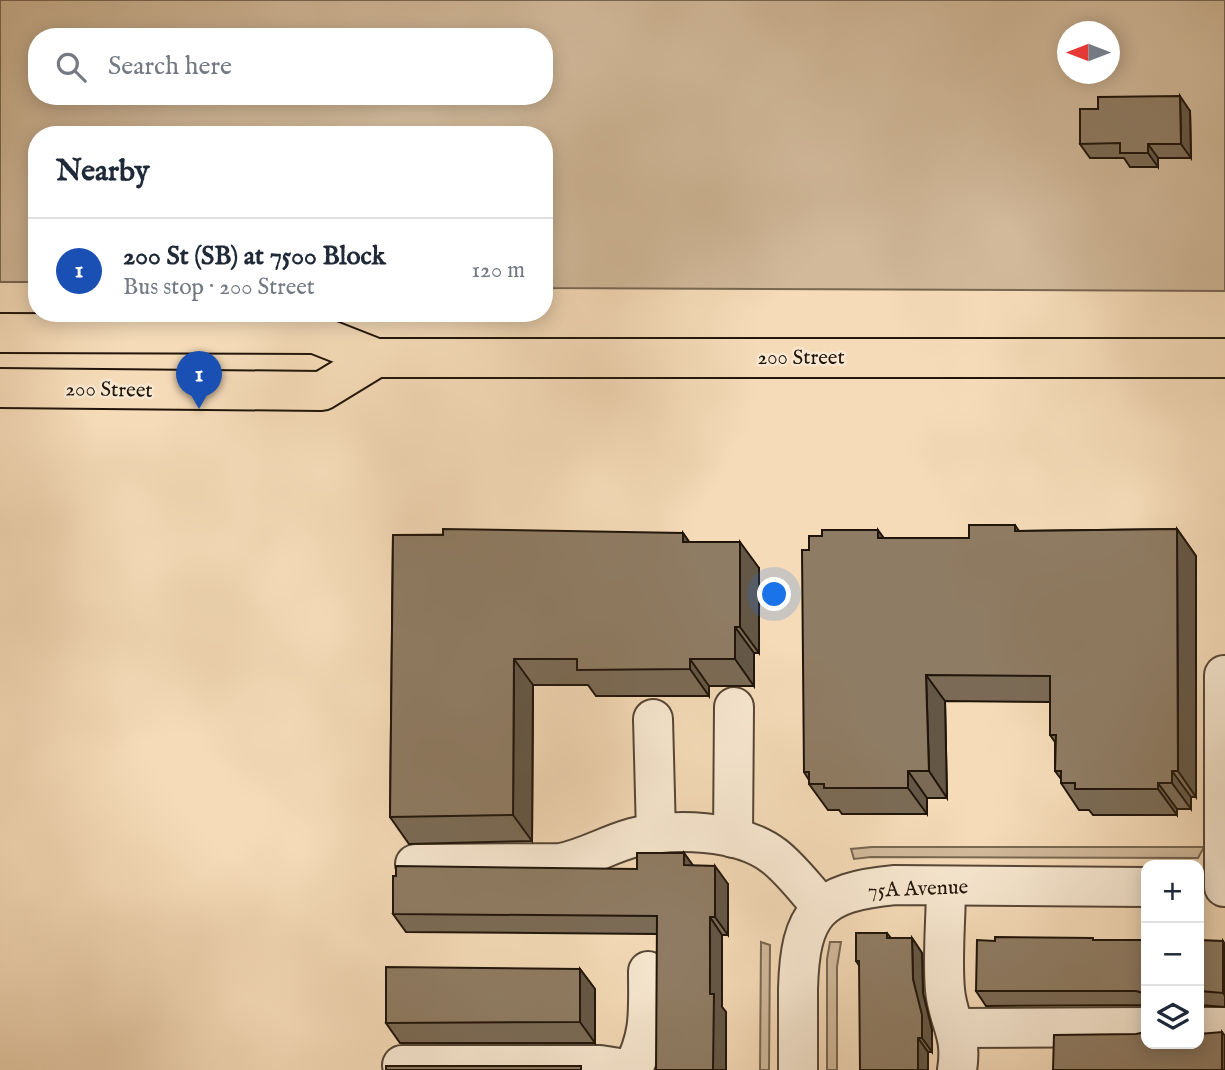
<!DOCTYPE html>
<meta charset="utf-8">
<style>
body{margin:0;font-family:"IM FELL English",serif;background:#f2f2f3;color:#1f2937}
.controls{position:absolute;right:21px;bottom:21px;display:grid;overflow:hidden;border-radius:14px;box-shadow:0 4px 18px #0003}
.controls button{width:63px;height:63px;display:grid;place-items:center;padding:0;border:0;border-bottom:2px solid #e0e1e3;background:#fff;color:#1f2937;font:35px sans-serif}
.compass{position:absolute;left:1057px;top:21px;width:63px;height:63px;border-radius:50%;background:#fff;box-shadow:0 4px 18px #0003;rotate:270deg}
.you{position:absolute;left:775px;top:595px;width:24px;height:24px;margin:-18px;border:5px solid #fff;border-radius:50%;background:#1a73e8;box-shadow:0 0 0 10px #1a73e833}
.badge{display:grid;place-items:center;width:46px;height:46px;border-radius:50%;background:#d93025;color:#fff;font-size:23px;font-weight:700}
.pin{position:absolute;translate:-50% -58px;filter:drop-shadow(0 2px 4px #0008)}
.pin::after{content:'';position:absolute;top:37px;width:24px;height:21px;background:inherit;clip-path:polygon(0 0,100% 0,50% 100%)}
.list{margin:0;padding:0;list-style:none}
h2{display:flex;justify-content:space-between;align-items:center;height:91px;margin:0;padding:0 28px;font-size:30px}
h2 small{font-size:23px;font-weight:400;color:#747a83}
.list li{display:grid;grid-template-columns:46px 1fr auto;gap:21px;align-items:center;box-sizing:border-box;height:105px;padding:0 28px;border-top:2px solid #e0e1e3}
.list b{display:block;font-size:26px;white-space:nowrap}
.list p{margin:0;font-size:23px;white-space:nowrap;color:#747a83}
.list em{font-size:23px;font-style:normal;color:#747a83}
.icon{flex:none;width:38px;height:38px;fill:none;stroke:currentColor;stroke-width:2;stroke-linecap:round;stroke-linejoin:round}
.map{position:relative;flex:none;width:1225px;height:1070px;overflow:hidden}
.search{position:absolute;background:#fff;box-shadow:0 4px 18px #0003;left:28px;top:28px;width:525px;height:77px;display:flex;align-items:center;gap:18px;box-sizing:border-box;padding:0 24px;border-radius:28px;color:#747a83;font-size:26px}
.panel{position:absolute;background:#fff;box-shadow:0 4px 18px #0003;left:28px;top:126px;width:525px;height:196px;border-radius:28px}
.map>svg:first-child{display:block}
.green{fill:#d1b99a;stroke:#796752;stroke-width:2;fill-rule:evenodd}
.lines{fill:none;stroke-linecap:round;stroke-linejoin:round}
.minor-casing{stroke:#564636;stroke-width:42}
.major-casing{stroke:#21150a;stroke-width:42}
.minor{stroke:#f8e8d1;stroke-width:38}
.major{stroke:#f5dbb8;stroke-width:38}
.wall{fill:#7b6b56;stroke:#21150a;stroke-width:2}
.shaded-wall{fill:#645746;stroke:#21150a;stroke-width:2}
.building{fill:#8f7c64;stroke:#21150a;stroke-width:2}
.labels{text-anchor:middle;stroke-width:5;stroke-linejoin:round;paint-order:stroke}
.street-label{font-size:21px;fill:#21150a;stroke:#f8e8d1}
</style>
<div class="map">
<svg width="1225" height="1070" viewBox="0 0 1225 1070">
<rect width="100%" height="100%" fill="#f5dbb8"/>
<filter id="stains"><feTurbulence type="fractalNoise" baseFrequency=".00286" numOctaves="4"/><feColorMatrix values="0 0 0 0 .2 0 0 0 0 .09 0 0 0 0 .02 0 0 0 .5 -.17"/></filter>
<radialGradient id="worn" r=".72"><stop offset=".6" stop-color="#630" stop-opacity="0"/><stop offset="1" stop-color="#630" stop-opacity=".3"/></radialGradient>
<g class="green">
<path d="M0,0H1225V291L544,288V135H37V282H0ZM1068,32H1110V74H1068ZM37,37H544V96H37Z"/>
<path d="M872,847H1204L1198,858L871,857L854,859L851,849Z"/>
<path d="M761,942L770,945L769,1070H760Z"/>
<path d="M830,942H841L837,967V1070H827V959Z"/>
</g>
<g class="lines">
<defs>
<g id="minor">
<path d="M1224,675V887"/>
<path d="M653,719L656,833"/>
<path d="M733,838L734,707"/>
<path d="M415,864L561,863C586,858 607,845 632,838C673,828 739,829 774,856C792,870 807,891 822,907"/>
<path d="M946,886C946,920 942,956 945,990C948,1022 963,1034 957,1070"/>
<path d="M1199,1027H1224"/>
<path d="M955,1028L1146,1027"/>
<path d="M402,1065H600L632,1070"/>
<path d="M632,1070C651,1034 648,1011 648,971"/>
<path d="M798,1070C798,1043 798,1016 798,989C800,913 818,892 895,885L1146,887"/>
</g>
<g id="major">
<path d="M0,333L315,334L376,358H1225"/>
<path d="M0,388L322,391L376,358"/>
</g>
</defs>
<use href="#minor" class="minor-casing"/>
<use href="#major" class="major-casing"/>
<use href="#minor" class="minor"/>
<use href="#major" class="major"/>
</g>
<g class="wall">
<path d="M1190,111L1191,158H1158V167H1130L1124,158H1090L1080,144Z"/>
<path d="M1015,525L1019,531L1177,529L1196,556V797H1191V809H1177V815H1093L1089,810H1079L1061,783V779L1055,771V742L1050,735V702L945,701L947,798H927V814H842L839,810H828L809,784V780L804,772L809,550L884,538H969Z"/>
<path d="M683,533L689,542L759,568V653H754V686H709V696H596L588,685H533L532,841L409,844L390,817L393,535Z"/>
<path d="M684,853L693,866L728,884V935H722V1007L726,1012L657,934L406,932L393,914L637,869Z"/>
<path d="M887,933L891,938H912L922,953L923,993L932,1030V1052H928V1070L856,961Z"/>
<path d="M1095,940H1146V1005L986,1006L976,991Z"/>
<path d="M1199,940L1225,944V1007L1199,1005Z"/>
<path d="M580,969L595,989V1043H400L386,1023Z"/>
</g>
<g class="shaded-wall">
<path d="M1180,96L1190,111L1191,158L1181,144Z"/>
<path d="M1148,144L1158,158V167L1148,153Z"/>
<path d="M1177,529L1196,556V797L1178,771Z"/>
<path d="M878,530L897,556L878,538Z"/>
<path d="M683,533L701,559L683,542Z"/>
<path d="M740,542L759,568V653L740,627Z"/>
<path d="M735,627L754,653V686L735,659Z"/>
<path d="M514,659L533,685L532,841L513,815Z"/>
<path d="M690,659L709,686V696L690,669Z"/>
<path d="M926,675L945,701L947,798L929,771Z"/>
<path d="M908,771L927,798V814L908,788Z"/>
<path d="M1172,771L1191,797V809L1172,783Z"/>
<path d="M1158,783L1177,809V815L1158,789Z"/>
<path d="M684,853L697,871L684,865Z"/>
<path d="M715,866L728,884V935L715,917Z"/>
<path d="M710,917L722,935V1007L726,1012V1070H713L710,994Z"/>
<path d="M912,938L922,953L923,993L932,1030V1052L922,1038L913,979Z"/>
<path d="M1223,941L1225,944V996L1223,993Z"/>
<path d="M580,969L595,989V1043L580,1022Z"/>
<path d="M1222,1032L1225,1036V1070H1222Z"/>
<path d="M918,1038L928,1052V1070H918Z"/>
</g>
<g class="building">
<path d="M1180,96L1181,144H1148V153H1120V143L1080,144V109H1098V97Z"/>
<path d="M969,525H1015V531L1177,529L1178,771H1172V783H1158V789H1075V783H1061V771H1055L1056,735H1050V676L926,675L929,771H908V788H824V784H809V772H804L802,550H809V536H822V530H878V538H969Z"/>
<path d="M443,529L683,533V542H740V627H735V659H690V669L577,670V659H514L513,815L390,817L393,535H443Z"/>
<path d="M637,853H684V865L715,866V917H710V994H714L713,1070H656L657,916L393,914V876H396V866L637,869Z"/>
<path d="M856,933H887V938H912L913,979L922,1015V1038H918V1070H860L859,961H856Z"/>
<path d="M995,937L1093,938V940H1146V994L1136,991H976L977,940L995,941Z"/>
<path d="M1199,940L1223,941V993L1199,991Z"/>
<path d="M386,967L580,969V1022L386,1023Z"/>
<path d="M1146,1032V1044H1199V1034L1222,1032V1070H1053L1054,1035L1136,1034Z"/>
<rect x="386" y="1066" width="195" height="4"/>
</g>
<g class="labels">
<g class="street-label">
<text x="801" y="364">200 Street</text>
<text transform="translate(109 389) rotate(1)" y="7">200 Street</text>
<text transform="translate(918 888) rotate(-2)" y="7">75A Avenue</text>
</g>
</g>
<rect width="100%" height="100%" filter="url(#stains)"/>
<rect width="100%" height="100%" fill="url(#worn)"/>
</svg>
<div class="controls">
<button>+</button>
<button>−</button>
<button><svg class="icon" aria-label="layers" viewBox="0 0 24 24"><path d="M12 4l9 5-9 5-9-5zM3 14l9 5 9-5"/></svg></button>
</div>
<svg class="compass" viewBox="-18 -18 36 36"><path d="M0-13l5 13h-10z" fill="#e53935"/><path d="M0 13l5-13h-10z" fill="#747a83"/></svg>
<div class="you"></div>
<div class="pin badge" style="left:199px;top:409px;background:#1a4fb4">1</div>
<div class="search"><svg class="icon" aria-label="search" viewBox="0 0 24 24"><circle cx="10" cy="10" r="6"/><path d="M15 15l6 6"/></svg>Search here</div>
<section class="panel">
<h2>Nearby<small></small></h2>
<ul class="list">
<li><span class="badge" style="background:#1a4fb4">1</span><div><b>200 St (SB) at 7500 Block</b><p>Bus stop · 200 Street</p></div><em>120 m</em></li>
</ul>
</section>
</div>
